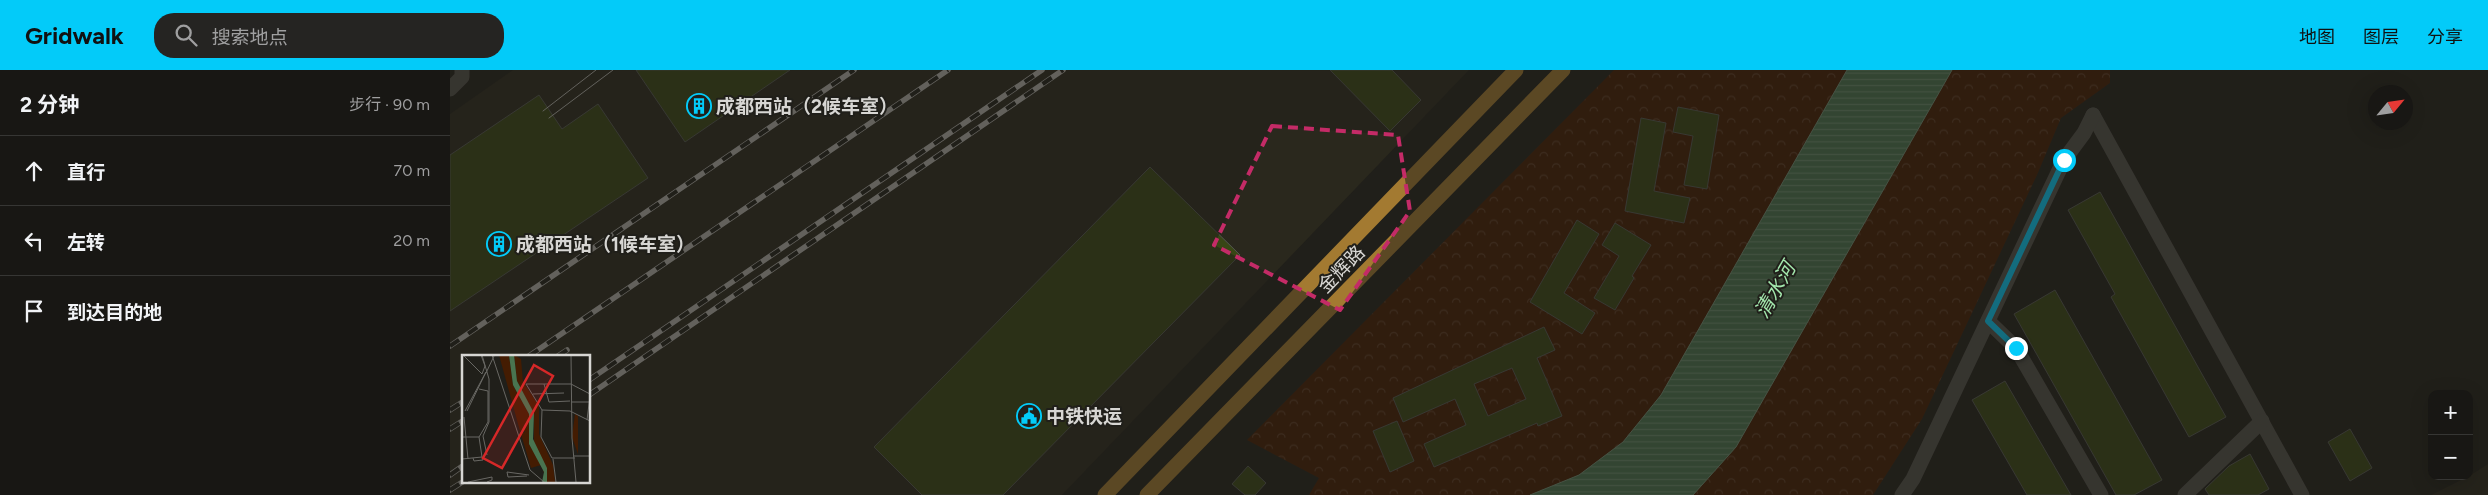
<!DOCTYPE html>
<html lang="zh">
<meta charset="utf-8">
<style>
body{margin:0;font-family:Figtree,"Noto Sans SC",sans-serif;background:#252422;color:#f1f3f6}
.controls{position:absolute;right:15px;bottom:15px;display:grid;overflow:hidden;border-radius:10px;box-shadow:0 5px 20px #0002}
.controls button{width:45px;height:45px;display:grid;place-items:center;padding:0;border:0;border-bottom:1px solid #363634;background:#181714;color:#f1f3f6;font:25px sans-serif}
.compass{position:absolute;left:1918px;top:15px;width:45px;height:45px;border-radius:50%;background:#181714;box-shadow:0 5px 20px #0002;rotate:61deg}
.stop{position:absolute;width:15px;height:15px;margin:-11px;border:4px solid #03cbf9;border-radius:50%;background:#fff}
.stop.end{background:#03cbf9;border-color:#fff;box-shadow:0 1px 5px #0008}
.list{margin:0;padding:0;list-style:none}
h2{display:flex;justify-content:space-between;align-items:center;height:65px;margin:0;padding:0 20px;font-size:21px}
h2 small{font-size:16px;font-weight:400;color:#9f9fa0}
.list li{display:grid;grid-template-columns:32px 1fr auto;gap:15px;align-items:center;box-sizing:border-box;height:70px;padding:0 20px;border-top:1px solid #363634}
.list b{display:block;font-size:19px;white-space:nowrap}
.list em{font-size:16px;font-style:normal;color:#9f9fa0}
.icon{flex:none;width:28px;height:28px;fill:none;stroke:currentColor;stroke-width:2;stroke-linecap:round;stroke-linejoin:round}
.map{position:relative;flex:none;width:2038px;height:425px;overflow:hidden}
header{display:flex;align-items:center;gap:30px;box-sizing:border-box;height:70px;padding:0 25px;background:#03cbf9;color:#111}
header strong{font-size:24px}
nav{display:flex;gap:28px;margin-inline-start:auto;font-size:18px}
.search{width:350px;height:45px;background:#252422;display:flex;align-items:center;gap:12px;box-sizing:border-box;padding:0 18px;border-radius:20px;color:#9f9fa0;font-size:19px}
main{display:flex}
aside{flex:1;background:#181714}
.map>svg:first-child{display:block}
.built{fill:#2a281d;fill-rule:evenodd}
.park{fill:url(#park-crowns)}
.water{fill:url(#water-rules);stroke:#749177}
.building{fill:#384615;stroke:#545751;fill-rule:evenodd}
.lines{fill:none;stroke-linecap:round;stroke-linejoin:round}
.street{stroke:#51504a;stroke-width:15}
.primary{stroke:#a37a31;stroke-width:15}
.tram{stroke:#b3b2ae;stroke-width:1}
.rail-casing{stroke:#b3b2ae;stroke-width:5.5}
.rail{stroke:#201f1a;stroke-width:4;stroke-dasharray:11;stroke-linecap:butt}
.route{stroke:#03cbf9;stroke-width:6}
.marked{fill:none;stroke:#c42b67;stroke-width:4;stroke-dasharray:10 6;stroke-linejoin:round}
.labels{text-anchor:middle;stroke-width:4;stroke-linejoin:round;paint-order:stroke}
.poi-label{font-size:19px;font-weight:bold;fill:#d7d6d3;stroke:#201f1a;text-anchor:start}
.street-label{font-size:19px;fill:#d7d6d3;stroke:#201f1a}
.water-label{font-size:20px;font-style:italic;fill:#a3e7ad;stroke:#201f1a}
.inset-road{fill:none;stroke:#696864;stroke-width:1}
.view{fill:#d62828;fill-opacity:0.15;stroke:#d62828;stroke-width:2.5}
.inset-edge{fill:none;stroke:#d7d6d3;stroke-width:2.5}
</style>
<header>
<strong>Gridwalk</strong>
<div class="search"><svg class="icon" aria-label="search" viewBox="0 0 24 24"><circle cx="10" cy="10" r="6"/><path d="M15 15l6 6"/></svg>搜索地点</div>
<nav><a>地图</a><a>图层</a><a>分享</a></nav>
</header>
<main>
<aside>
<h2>2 分钟<small>步行 · 90 m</small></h2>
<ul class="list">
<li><svg class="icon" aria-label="ahead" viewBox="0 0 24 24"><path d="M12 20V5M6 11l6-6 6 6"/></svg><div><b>直行</b></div><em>70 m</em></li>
<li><svg class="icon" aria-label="left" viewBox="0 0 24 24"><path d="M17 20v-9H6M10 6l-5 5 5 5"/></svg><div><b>左转</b></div><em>20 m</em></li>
<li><svg class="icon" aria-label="arrive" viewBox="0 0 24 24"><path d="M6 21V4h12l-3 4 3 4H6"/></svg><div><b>到达目的地</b></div></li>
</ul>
</aside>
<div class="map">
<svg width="2038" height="425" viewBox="0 0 2038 425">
<defs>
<pattern id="park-crowns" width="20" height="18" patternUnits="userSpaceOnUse" patternTransform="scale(1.25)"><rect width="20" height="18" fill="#441c02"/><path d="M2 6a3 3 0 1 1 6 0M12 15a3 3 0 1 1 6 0" fill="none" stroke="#5e3c26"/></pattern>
<pattern id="water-rules" width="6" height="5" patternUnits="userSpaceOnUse" patternTransform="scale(1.25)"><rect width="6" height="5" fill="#497450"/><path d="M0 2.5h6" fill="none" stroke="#6b8d70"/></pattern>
</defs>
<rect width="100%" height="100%" fill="#201f1a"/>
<g class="built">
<path d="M63,0H1019L612,425H0V44ZM14,286H139V411H14Z"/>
<path d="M2038,394V425H1981L2019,406Z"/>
</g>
<g class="park">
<path d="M1164,0H1397L1211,325L1173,372L1129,405L1080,425H859L869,408L797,370Z"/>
<path d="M1502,0H1660V13L1611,48L1587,105L1472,349L1423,425H1243L1286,377Z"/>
</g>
<path class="water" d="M1397,0H1502L1286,377L1243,425H1080L1129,405L1173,372L1211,325Z"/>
<g class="building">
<path d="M186,0H340L235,72Z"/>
<path d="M880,0H942L971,30L940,61Z"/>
<path d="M89,25L112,59L148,34L198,108L0,241V85Z"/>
<path d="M1228,37L1269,45L1257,119L1234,115L1243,66L1223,62Z"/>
<path d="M1191,48L1216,53L1204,121L1240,128L1234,153L1175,141Z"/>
<path d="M700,97L790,185L553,425H472L424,377Z"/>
<path d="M1650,122L1776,347L1739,367L1661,227L1665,224L1618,140Z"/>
<path d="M1127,150L1149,164L1114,223L1145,243L1132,264L1080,232Z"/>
<path d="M1165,153L1201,175L1182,206L1184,208L1165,240L1144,228L1169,186L1152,175Z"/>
<path d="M1605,220L1712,410L1684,425H1666L1564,244Z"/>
<path d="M1094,257L1105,280L1087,288L1112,346L1088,356L1087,353L984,397L974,374L1016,355L1005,329L953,352L943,328ZM1062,298L1076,329L1038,346L1024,314Z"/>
<path d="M1555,311L1621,425H1577L1522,330Z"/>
<path d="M947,351L964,391L940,402L923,361Z"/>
<path d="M1900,359L1922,398L1900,411L1878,372Z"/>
<path d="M1800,384L1819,419L1808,425H1759L1755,419L1779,396Z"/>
<path d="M798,396L816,413L805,425H795L782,414Z"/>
</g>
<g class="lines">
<g class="street">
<path d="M0,19L12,7V0"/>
<path d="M1643,45L1852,425"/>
<path d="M1538,251L1566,278L1651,425"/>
<path d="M1452,425L1463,409L1614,90L1634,63L1643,45"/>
<path d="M1735,425L1812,351"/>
</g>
<g class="primary">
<path d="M655,425L1066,0"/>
<path d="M697,425L1113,0"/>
</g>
<g class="tram">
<path d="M93,41L146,0"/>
<path d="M99,48L163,0"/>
</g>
<defs>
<g id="rail">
<path d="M0,276L404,0"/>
<path d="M79,286L498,0"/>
<path d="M108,286L117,280"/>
<path d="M139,310L592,0"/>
<path d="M139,325L613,0"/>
<path d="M0,340L14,331"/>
<path d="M0,359L14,350"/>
<path d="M0,405L14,395"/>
<path d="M0,420L14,411"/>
</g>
</defs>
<use href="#rail" class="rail-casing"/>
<use href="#rail" class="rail"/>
</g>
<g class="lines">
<path class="route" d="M1566,278L1538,251L1614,90"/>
</g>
<path d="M0 0H2038V425H0ZM822,56L948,65L960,141L890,240L764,175Z" fill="#201f1a" fill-opacity=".55" fill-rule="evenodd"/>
<path class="marked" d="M822,56L948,65L960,141L890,240L764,175Z"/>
<defs>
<symbol id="building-ring" viewBox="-11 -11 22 22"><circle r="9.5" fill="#201f1a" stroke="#03cbf9" stroke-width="1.5"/><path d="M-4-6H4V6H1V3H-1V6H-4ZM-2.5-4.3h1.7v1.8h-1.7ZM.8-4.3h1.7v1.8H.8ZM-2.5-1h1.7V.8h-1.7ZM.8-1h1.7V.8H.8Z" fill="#03cbf9"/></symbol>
<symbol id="civic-ring" viewBox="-11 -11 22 22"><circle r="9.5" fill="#201f1a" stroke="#03cbf9" stroke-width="1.5"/><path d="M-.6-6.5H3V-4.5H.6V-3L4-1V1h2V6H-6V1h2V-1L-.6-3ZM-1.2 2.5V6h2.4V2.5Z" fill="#03cbf9"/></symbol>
</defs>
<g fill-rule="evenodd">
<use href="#building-ring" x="235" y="22" width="28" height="28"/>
<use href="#building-ring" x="35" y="160" width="28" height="28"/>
<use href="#civic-ring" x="565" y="332" width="28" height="28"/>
</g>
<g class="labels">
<g class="poi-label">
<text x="266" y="43">成都西站（2候车室）</text>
<text x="66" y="181">成都西站（1候车室）</text>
<text x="596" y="353">中铁快运</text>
</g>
<g class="street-label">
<text transform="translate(891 199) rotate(-46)" y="7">金辉路</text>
</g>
<g class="water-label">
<text transform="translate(1325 220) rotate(-60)" y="7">清水河</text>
</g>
</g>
<g transform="translate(12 285)">
<rect width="128" height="128" fill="#201f1a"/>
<path d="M37,0H47L51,30L67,59V89L79,110L69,113L59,79L63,77L61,74L58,76ZM52,0L59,4L61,27L77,51V79L91,110L93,127H85L72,87V58L55,26ZM113,59L116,61V99L110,82Z" fill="#441c02"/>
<path d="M47,0H52L55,26L72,58L71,84L85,113V127H80L82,117L67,89V59L51,30Z" fill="#497450"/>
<path class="inset-road" d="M1,0L20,19L23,11L19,0M20,0L27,24V67L21,81L25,100M30,0L68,115L82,127M109,0L110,83L114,127M24,18L32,1M64,29L80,55L79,82L90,103H113M64,29H109L128,39M82,29L87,47L108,46M17,34L26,36V67L17,82M71,39L102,38M109,47H127M80,55L108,56L128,66M3,56L24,17L5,56M2,62L6,104M125,65L128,41M0,82H17M111,101H128M11,103L12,106L21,105L20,102M0,104L20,102L17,82M91,104L94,127M65,121L46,122L45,117L67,120M6,127L30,122V125L25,127"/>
<path class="view" d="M72,10L91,21L40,113L21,103Z"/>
<rect width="128" height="128" class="inset-edge"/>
</g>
</svg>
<div class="controls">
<button>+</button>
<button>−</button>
</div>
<svg class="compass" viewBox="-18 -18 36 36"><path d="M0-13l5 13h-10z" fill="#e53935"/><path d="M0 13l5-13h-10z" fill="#9f9fa0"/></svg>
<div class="stop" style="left:1614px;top:90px"></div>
<div class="stop end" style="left:1566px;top:278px"></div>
</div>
</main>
